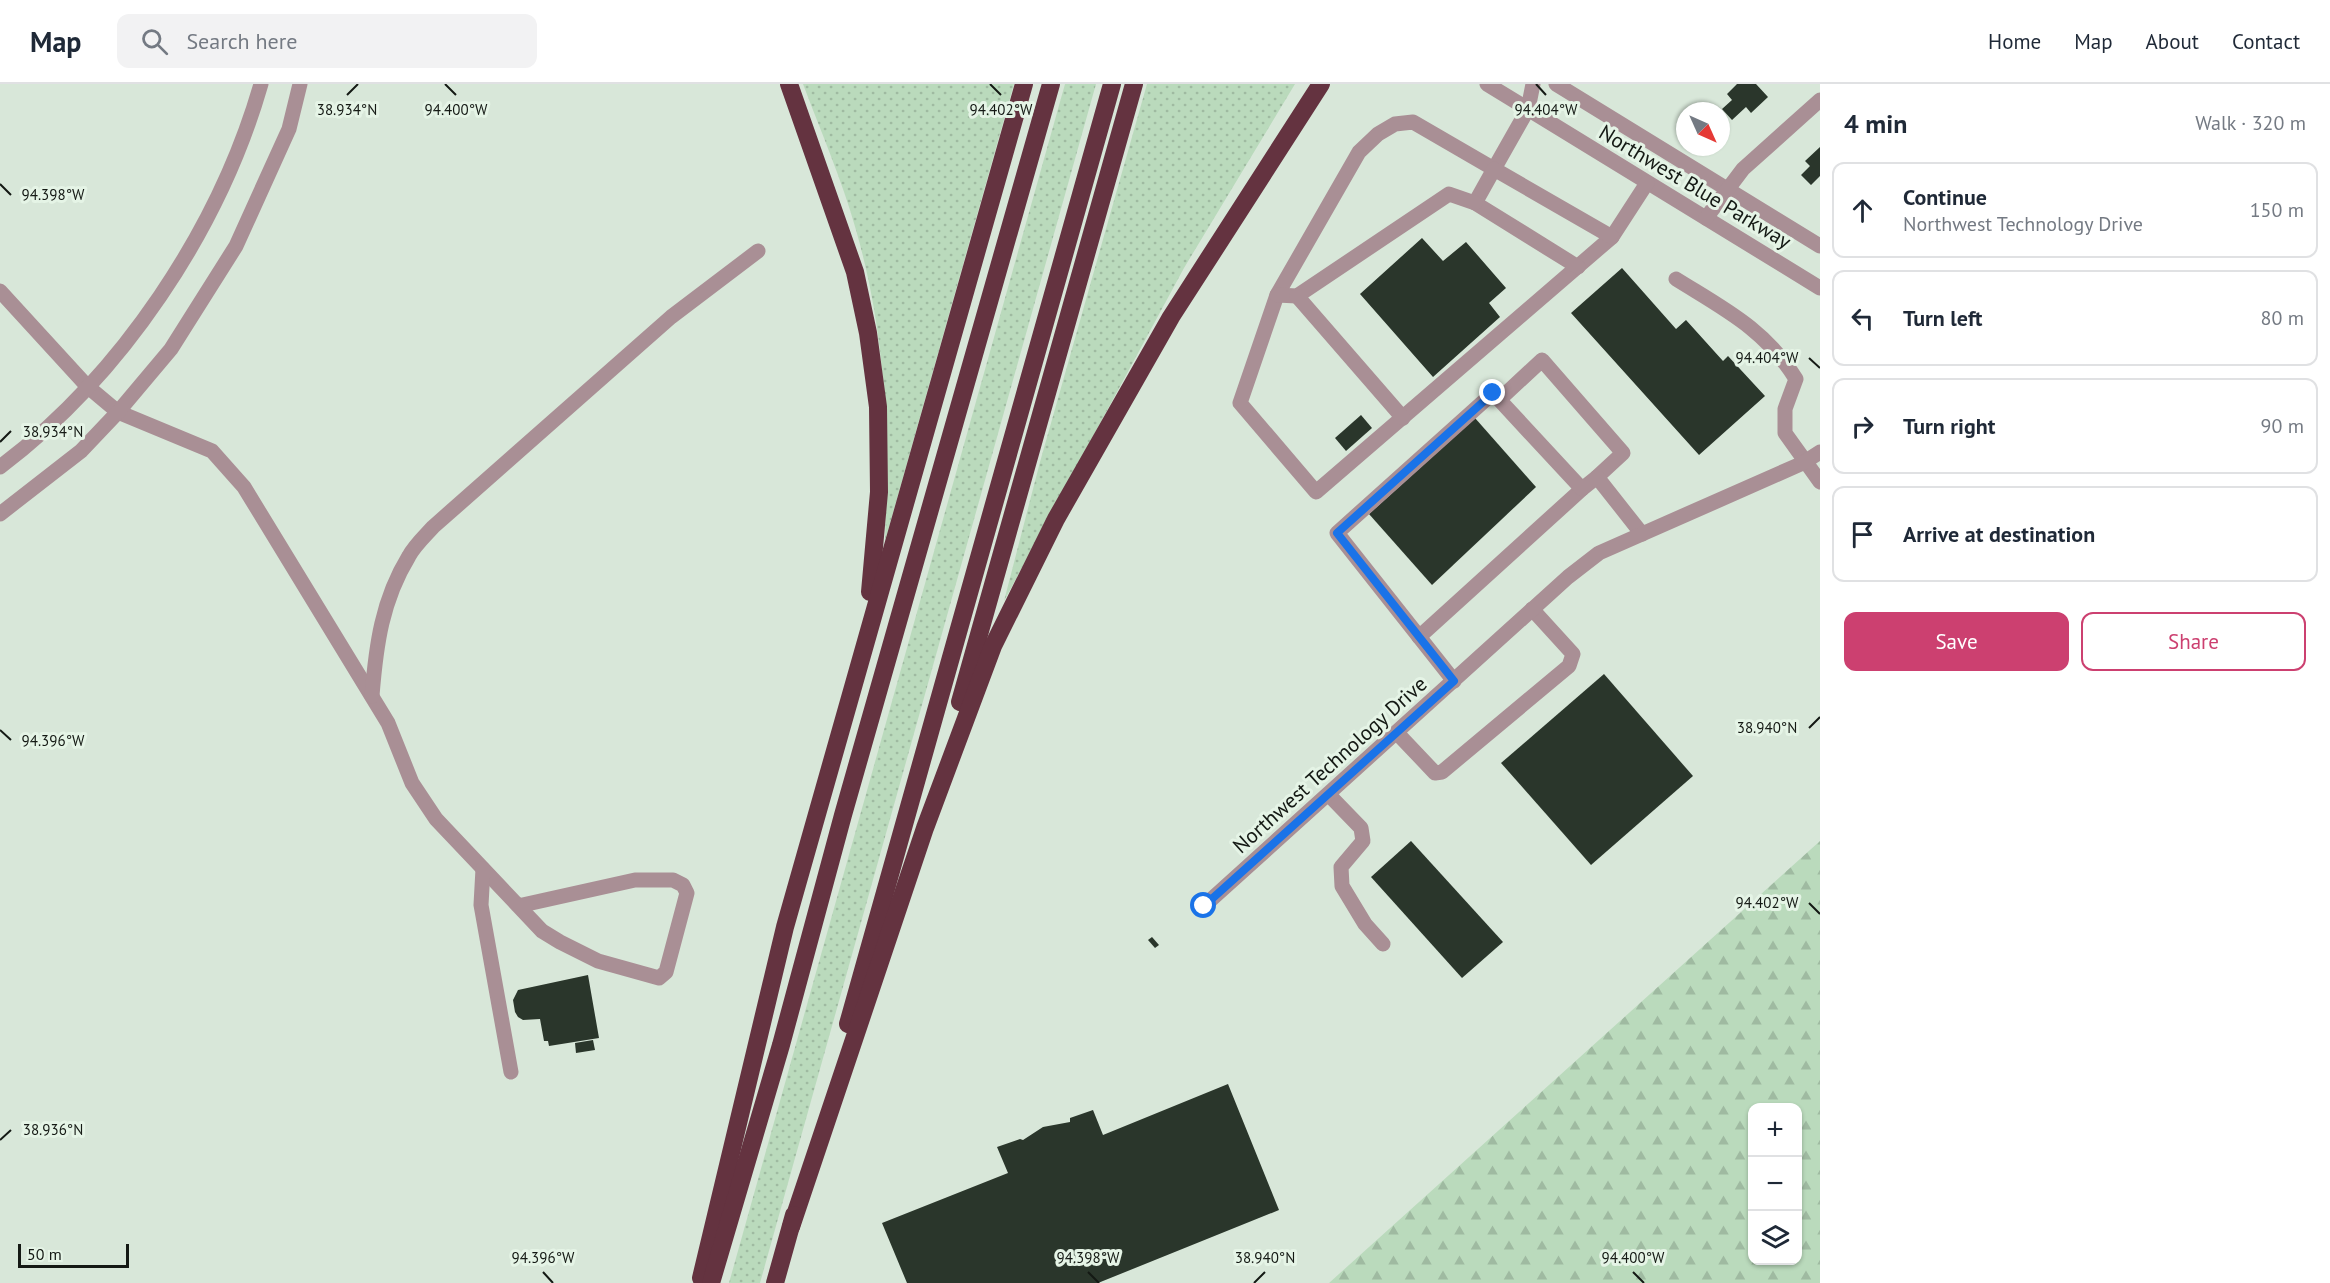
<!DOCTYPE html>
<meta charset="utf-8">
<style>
body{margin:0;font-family:"PT Sans",sans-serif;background:#f2f2f3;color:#1f2937}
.controls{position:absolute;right:18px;bottom:18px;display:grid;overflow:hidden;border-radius:12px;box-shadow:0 2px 4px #0004}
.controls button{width:54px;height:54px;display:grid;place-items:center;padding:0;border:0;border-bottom:2px solid #e0e1e3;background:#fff;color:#1f2937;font:30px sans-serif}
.compass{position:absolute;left:1676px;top:18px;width:54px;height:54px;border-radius:50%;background:#fff;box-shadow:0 2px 4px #0004;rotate:135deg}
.scale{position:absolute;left:18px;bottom:15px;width:111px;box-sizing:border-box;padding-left:6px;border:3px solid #141914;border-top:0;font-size:16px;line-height:21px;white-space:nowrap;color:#141914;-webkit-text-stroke:4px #e5f4e6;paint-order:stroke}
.stop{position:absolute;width:18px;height:18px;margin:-14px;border:4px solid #1a73e8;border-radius:50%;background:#fff}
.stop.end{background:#1a73e8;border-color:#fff;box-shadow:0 2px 6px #0008}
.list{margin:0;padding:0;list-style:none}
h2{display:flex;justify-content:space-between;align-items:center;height:78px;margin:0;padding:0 24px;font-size:26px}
h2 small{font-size:20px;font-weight:400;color:#747a83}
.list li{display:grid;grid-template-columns:39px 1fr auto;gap:18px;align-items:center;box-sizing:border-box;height:96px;margin:0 12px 12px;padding:0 12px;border:2px solid #e0e1e3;border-radius:12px}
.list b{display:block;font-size:22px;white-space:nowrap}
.list p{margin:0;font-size:20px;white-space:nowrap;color:#747a83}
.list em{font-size:20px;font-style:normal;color:#747a83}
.actions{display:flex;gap:12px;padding:18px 24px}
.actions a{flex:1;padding:14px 0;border:2px solid #cc4070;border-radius:12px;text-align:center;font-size:21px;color:#cc4070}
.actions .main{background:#cc4070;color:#fff}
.icon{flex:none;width:33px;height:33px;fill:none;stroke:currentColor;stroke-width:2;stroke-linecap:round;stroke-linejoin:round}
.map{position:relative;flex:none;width:1820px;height:1199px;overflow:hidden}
header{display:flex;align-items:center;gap:36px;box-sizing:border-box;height:84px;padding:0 30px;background:#fff;border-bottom:2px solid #e0e1e3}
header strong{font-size:28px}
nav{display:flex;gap:33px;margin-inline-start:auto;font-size:21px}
.search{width:420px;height:54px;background:#f2f2f3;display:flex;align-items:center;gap:15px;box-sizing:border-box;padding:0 21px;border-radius:12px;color:#747a83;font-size:22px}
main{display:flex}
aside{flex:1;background:#fff}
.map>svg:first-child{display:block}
.green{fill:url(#green-dots)}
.forest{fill:url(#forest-firs);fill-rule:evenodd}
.building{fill:#2a362b}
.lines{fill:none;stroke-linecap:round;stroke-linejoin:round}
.minor{stroke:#a98f95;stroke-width:15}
.highway{stroke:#643340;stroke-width:18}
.route{stroke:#1a73e8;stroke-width:8}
.ticks{fill:none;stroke:#141914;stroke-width:2}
.labels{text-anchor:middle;stroke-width:6;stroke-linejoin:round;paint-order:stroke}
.street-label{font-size:21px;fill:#141914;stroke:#e5f4e6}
.ticks-label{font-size:15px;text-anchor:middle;fill:#141914;stroke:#e5f4e6;stroke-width:6;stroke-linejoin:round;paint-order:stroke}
</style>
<header>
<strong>Map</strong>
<div class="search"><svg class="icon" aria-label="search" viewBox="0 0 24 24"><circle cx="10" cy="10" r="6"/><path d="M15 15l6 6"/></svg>Search here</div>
<nav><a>Home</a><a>Map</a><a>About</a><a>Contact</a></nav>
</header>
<main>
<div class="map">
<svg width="1820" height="1199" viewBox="0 0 1820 1199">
<defs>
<pattern id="green-dots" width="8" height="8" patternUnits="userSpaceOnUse" patternTransform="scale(1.5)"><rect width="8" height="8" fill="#badabc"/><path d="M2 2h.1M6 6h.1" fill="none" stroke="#9fbaa1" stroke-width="1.8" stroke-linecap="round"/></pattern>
<pattern id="forest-firs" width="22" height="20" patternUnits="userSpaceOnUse" patternTransform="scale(1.5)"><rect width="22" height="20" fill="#badabc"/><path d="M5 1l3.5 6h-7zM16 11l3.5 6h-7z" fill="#9fbaa1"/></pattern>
</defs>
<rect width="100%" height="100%" fill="#d8e7d9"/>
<g class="green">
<path d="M803,0H1014L885,457C889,348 886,251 856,146C842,96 821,48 803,0Z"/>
<path d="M1065,0H1096L760,1199H729Z"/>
<path d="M1147,0H1295L1184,184L1004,517L1040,378Z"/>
</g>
<path class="forest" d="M1820,757V1199H1329ZM1752,1024H1798V1176H1752Z"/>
<g class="building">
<path d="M1737,0H1756L1768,13L1751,29L1746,23L1732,36L1722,25L1732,16L1727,10Z"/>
<path d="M1820,63V92L1811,101L1801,91L1810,82L1805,77Z"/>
<path d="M1422,154L1443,177L1466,158L1506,204L1489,219L1500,233L1433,293L1360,210Z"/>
<path d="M1622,184L1676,245L1686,236L1723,277L1728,272L1765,312L1699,371L1571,229Z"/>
<path d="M1361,331L1372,344L1346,367L1335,354Z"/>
<path d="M1475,334L1536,403L1432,501L1369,430Z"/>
<path d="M1604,590L1693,692L1591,781L1501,679Z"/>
<path d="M1411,757L1503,858L1462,894L1371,793Z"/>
<path d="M1152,853L1159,861L1155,864L1148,856Z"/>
<path d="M588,891L599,954L549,962L548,957H544L540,935L523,936L518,933L515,928L513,916L518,906Z"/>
<path d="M593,956L595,966L576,969L575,959Z"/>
<path d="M1228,1000L1279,1126L1098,1199H907L882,1139L1008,1089L997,1063L1020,1055L1023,1056L1043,1043L1070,1038V1034L1093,1026L1103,1051Z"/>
</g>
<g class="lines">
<g class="minor">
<path d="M1487,0L1820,204"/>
<path d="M1533,0L1528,25L1494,85L1413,38L1395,40L1378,50L1359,68L1277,211L1240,319L1316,408L1612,153L1647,99"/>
<path d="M1556,0L1820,162"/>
<path d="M1706,134L1743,85L1820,16"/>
<path d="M1578,183L1475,119L1494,85L1612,153"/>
<path d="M1676,195C1724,225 1765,245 1796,295L1785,325V349L1820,398"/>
<path d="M0,207L87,302L118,328L212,367L244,403L388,639L412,699L436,735L542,847L560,858L598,877L659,894L666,888L687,809L683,801L673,796H635L518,822"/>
<path d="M1277,211L1297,212L1449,110L1475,119"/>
<path d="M1297,212L1403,334"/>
<path d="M1500,315L1542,276L1623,369L1597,393"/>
<path d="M0,383C121,292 219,146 261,0"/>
<path d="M0,430L81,367L118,328L171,265L236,162L289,45L300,0"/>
<path d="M1419,553L1582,405"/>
<path d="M1454,597L1337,449L1493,309L1582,405L1597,393L1642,450"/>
<path d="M372,612C376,561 382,516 409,472C415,461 425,452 433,443L671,233L758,167"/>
<path d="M1397,649L1435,689L1442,688L1569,582L1573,570L1532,525"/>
<path d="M1329,711L1361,744L1363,757L1341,783L1342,802L1365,840L1383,860"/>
<path d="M483,785L481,821L511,988"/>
<path d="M1204,822L1568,493L1599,469L1803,379L1820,368"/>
</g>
<g class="highway">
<path d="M789,0L855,188L868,249L878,323L879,408L870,508"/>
<path d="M960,618L1134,0"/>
<path d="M848,940L1112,0"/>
<path d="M791,1143L925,744L993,562L1056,435L1171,233L1321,0"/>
<path d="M701,1194L785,843L1024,0"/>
<path d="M711,1199L781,961L843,731L1051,0"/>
<path d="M775,1199L794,1131"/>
</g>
</g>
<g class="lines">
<path class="route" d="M1204,822L1454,597L1337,449L1493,309"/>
</g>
<path class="ticks" d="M445,0L456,11M990,0L1001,11M1536,0L1546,11M347,11L358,0M0,100L11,111M1809,274L1820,284M0,358L11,347M1809,644L1820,633M0,646L11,656M1809,819L1820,830M0,1056L11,1046M543,1188L553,1199M1088,1188L1099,1199M1633,1188L1644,1199M1254,1199L1265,1188"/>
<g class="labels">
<g class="street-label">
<text transform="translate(1695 103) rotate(31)" y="7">Northwest Blue Parkway</text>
<text transform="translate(1330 681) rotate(-42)" y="7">Northwest Technology Drive</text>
</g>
</g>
<g class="ticks-label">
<text x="347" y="31">38.934°N</text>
<text x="456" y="31">94.400°W</text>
<text x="1001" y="31">94.402°W</text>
<text x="1546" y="31">94.404°W</text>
<text x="53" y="116">94.398°W</text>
<text x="1767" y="279">94.404°W</text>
<text x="53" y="353">38.934°N</text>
<text x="1767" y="649">38.940°N</text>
<text x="53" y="662">94.396°W</text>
<text x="1767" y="824">94.402°W</text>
<text x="53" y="1051">38.936°N</text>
<text x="543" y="1179">94.396°W</text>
<text x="1088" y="1179">94.398°W</text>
<text x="1265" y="1179">38.940°N</text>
<text x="1633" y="1179">94.400°W</text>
</g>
</svg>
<div class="controls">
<button>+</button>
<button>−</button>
<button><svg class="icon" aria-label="layers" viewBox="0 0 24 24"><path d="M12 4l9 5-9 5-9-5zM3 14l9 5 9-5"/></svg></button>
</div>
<svg class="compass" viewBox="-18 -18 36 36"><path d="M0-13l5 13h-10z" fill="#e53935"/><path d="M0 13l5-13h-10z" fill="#747a83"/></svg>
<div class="scale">50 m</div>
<div class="stop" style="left:1204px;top:822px"></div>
<div class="stop end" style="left:1493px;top:309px"></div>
</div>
<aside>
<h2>4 min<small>Walk · 320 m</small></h2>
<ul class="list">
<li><svg class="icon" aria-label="ahead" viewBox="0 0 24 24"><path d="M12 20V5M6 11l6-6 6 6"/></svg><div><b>Continue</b><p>Northwest Technology Drive</p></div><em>150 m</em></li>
<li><svg class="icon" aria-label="left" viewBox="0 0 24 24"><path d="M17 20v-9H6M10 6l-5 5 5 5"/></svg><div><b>Turn left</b></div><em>80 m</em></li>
<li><svg class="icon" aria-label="right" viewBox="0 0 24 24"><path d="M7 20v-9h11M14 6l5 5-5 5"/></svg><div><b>Turn right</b></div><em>90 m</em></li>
<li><svg class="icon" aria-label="arrive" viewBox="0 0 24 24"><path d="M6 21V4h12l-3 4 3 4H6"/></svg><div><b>Arrive at destination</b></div></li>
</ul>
<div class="actions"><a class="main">Save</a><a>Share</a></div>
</aside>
</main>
